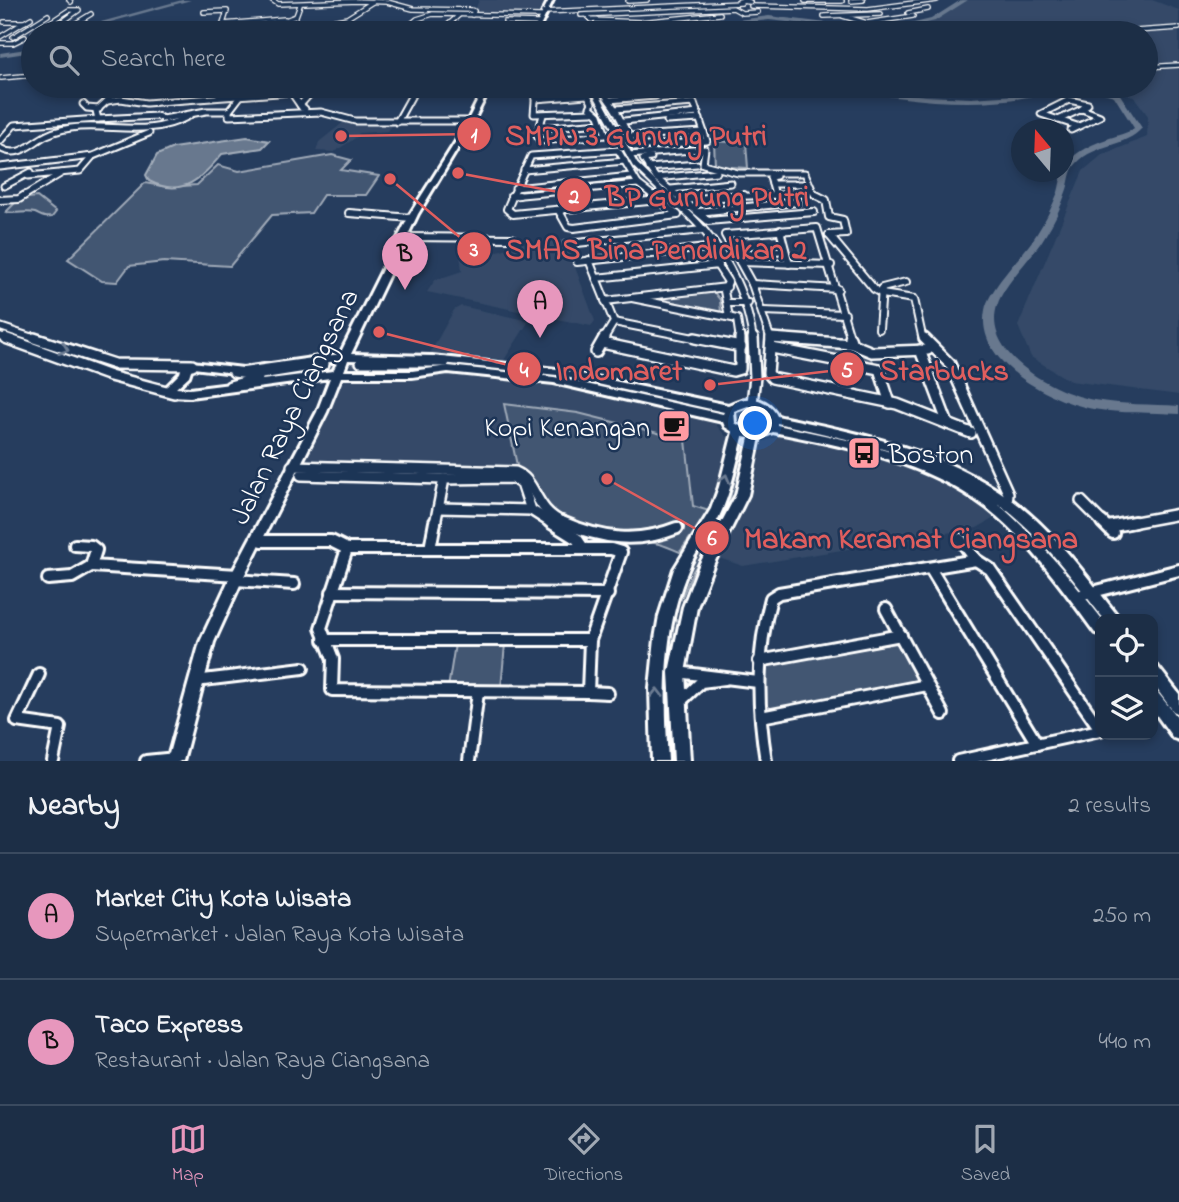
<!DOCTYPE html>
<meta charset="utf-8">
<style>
body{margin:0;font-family:"Indie Flower",sans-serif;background:#25364d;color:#f1f3f6}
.controls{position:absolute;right:21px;bottom:21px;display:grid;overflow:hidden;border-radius:14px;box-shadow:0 4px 10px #0003}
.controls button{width:63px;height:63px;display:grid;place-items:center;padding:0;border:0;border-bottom:2px solid #3a4a5f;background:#1c2e46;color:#f1f3f6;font:35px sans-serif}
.compass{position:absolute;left:1011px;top:119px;width:63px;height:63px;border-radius:50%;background:#1c2e46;box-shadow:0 4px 10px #0003;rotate:341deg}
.you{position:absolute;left:756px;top:424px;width:24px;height:24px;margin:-18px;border:5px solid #fff;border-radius:50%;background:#1a73e8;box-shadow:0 0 0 10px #1a73e833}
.badge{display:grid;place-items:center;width:46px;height:46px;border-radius:50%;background:#e797bd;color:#111;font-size:23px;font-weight:700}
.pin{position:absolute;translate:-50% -58px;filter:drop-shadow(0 2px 4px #0008)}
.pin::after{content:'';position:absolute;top:37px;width:24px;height:21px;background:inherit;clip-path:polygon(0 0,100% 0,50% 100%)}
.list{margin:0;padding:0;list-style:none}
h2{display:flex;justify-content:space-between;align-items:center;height:91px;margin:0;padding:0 28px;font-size:30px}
h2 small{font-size:23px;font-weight:400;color:#a0a8b3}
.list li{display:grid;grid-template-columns:46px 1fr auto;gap:21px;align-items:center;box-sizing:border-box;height:126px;padding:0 28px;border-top:2px solid #3a4a5f}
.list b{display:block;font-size:26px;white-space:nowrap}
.list p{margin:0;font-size:23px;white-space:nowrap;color:#a0a8b3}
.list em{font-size:23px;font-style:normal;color:#a0a8b3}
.icon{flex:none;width:38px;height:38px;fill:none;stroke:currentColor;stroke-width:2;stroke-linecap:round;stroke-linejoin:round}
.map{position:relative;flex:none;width:1179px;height:761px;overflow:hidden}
.search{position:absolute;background:#1c2e46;box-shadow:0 4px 10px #0003;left:21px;right:21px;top:21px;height:77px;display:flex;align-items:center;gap:18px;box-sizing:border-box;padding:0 24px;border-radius:38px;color:#a0a8b3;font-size:26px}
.sheet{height:343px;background:#1c2e46}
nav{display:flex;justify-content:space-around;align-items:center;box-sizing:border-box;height:98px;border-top:2px solid #3a4a5f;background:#1c2e46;font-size:19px;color:#a0a8b3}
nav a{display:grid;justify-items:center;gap:4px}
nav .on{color:#e797bd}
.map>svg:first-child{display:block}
.built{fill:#344a68}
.green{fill:#425672;stroke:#a0aab8;stroke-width:2}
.water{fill:#67788e;stroke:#a4aebb;stroke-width:2}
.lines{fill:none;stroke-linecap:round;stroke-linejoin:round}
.river{fill:#67788e;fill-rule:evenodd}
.street-tunnel{stroke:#475a76;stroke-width:9;stroke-dasharray:9 4.5;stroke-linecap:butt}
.street-far4-casing{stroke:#fff;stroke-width:6}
.street-far3-casing{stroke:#fff;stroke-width:9}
.street-far2-casing{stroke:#fff;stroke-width:10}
.street-far1-casing{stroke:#fff;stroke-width:14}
.street-casing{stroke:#fff;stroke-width:16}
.secondary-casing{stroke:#fff;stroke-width:6}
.street-far4{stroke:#1d3557;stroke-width:3.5}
.street-far3{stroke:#1d3557;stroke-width:5}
.street-far2{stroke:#1d3557;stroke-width:6}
.street-far1{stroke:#1d3557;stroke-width:9}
.street{stroke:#1d3557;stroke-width:10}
.secondary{fill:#1d3557;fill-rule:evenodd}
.oneway{stroke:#6c7c92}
.labels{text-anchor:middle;stroke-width:5;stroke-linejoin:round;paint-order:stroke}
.street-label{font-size:28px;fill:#fff;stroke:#1d3557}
.poi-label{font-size:28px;fill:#fff;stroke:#1d3557;text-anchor:end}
.leader{fill:none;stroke:#e05e5e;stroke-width:2.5}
.callout-dot{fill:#e05e5e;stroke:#1d3557;stroke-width:2.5}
.mark-label{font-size:21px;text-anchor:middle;font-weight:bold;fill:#fff}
.callout-label{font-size:30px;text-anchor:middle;font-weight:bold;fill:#e05e5e;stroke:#1d3557;stroke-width:5;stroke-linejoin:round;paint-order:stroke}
</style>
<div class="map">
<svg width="1179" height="761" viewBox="0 0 1179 761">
<rect width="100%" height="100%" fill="#263d5e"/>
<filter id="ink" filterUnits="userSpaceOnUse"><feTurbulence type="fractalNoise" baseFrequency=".0143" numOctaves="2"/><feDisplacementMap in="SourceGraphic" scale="14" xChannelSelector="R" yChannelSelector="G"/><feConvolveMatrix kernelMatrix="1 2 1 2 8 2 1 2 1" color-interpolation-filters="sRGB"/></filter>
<g filter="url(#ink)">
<g class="built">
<path d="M479,0H546L537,15H473Z"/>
<path d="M965,0H1152L1179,10V395L1070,381L1031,357L1018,326L1083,171L1102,155L1147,137L1148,116L1135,98L1112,86H1146V33H831L898,29L933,20Z"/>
<path d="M838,86H1027L923,97Z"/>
<path d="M345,121L394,123L387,131L358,133L360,135L334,152L316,151L319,142Z"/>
<path d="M538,240H565L595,321L591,326L427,292L435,280L462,271L460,255L498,251L508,248L509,242L538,244Z"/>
<path d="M461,306L529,321L504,360L429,355L454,310Z"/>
<path d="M448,373L534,381L597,392L711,419L730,441L718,492L709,511L693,506L686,440L578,413L504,404L518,468L300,464L334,393L347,378L353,375Z"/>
<path d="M781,435L866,453L904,465L968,496L996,517L977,528L743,566L716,557L742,513L759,443Z"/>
</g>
<g class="green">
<path d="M714,141L746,143L748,168L715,166Z"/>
<path d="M332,155L351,160L341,170L379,176L366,195H323L311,213L272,215L230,266L164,262L129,266L117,282L102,281L68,259L145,183L167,187L197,185L218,165L239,171Z"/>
<path d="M37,197L56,212L52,217C43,218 42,216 35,213C27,211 15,214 6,212L19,199Z"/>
<path d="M713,291L720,300L721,313L654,300L657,297Z"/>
<path d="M781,343C807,343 857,336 873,361L871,364L777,346Z"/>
<path d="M454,363L557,375L716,410L713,412L556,379L428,365Z"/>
<path d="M504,404L578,413L686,440L693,506L709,511L680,552C672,549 663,544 654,543C622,540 592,545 562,529C534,514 539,491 519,475Z"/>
<path d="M751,407L765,417L764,423C754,431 741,429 734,418L738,409Z"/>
<path d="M745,441L724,521L693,571L681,599L678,595L687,569L718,519L741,442Z"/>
<path d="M676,620L680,623L675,761H667C667,734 660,637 676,620Z"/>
<path d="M895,643L901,646L917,678L914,683L774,710L764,704L763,669L768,664Z"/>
<path d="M455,644H505L501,688H448Z"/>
</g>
<path class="water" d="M247,137L269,141L262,148L222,154C203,176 184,199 149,181L146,175L157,155L173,148Z"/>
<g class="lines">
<g class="river">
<path d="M182,0H191L107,23L114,33H108L101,22Z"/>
<path d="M961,0H968L935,21L887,33L769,20L654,33H638L769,16L885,30L931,19Z"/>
<path d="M33,48V52L0,57V53Z"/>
<path d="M834,86L926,96L971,98L1016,95L1058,86H1072C1065,90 1055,90 1047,93C978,110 906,100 837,88Z"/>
<path d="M1079,86H1090L1119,93L1142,128C1126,147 1094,144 1077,163C1069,170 1070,183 1066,192C1061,207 1054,222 1045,236C1033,257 1004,283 997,306C982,355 1055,393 1094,400C1122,405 1151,404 1179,406V414C1151,412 1122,414 1093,409C1051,401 974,363 985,310C990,286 1023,256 1036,235C1045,221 1052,207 1058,192C1061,182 1061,170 1068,162C1083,144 1110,139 1130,131L1134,128L1114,96Z"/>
</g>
<path class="street-tunnel" d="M324,364L361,362"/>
<defs>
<g id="street-far4">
<path d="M69,0L71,2"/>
<path d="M272,0L278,4L358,1L387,2L413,9L471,10L474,11L472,15"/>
<path d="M746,0L750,2L739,1Z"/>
<path d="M628,1L647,0"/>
<path d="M805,1H842"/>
<path d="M851,1L863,0"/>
<path d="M751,6L868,9L937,0"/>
<path d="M204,12L227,11L223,24L285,19"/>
<path d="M543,12L741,3"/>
<path d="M908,13L928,9"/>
<path d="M581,15L733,8L742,13L758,12"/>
<path d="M587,15L591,20L640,22L720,14"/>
<path d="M824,16L881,14"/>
<path d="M843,16L867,23L913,16"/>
<path d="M4,22H25"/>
<path d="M505,22L538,23"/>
<path d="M316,24L347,18L374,1"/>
<path d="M408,26L422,27"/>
<path d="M449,27L503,29"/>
<path d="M555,32H574"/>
<path d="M34,33L69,10H79L47,33"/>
<path d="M60,33L91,14"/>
<path d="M278,33L283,21L296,16L300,5"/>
<path d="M400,33L417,19L433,14L541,16"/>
<path d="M439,33L459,15"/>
<path d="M588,33L596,26L611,28L607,33"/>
<path d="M1106,33L1179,28"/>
<path d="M0,37L31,18"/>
<path d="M13,37L48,15"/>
<path d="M0,43H13L25,37"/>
<path d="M30,45L33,43"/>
<path d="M1146,67L1179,65"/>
<path d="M1,78L33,75"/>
<path d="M570,86H576"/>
</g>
<g id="street-far3">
<path d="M248,86L229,111V116L321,112L355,121H471"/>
<path d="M576,86L536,89L534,114L592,112"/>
<path d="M592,86L635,165L668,197"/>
<path d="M599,86L615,109"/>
<path d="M602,92L662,87L664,91L655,96L609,100"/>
<path d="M535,99L587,95"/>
<path d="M107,101L116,86"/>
<path d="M694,103L707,141L635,147L615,109Z"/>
<path d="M83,104L87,108L99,109"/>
<path d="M305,109L300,105L317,86"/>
<path d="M229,111H206L163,119L157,116L98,119L96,111L107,101L121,99L146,103L291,92L302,108"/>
<path d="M543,115L537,136L540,141L606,135L599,115L590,107L592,103L583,86"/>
<path d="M1058,120L1082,109"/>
<path d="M624,121L698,113"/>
<path d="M667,121L700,119"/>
<path d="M397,122L417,86"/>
<path d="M539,128L602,123"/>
<path d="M1071,130L1100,116L1082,109L1088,104L1069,100L1041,114L1077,126"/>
<path d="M630,136L704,132"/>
<path d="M0,141L14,125L98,119"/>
<path d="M0,148C19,160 32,142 47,135C93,114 139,143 189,116"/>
<path d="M629,155L705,149L703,164L738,173H805L814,194L820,197"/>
<path d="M651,158L643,159L656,178L679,197"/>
<path d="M0,167L93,156L149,133"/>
<path d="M648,168L697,164"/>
<path d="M524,170L625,161"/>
<path d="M28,176L80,171L92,157"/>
<path d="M656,178L717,172"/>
<path d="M772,184H808"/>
<path d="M4,186L31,172"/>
<path d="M515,188L631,176"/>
<path d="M671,189L731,183"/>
<path d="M775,195L770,177L776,176"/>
<path d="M511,196L638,184"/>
<path d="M22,197L62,173"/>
<path d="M512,197L531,156L618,150L638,184L655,197"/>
<path d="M722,197L808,194L809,188"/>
</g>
<g id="street-far2">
<path d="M513,195L507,209L513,214L659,200"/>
<path d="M652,195L659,200"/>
<path d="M666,195C713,230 745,281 753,340"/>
<path d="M677,195L708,221L814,212"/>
<path d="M816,195L826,200L829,217L843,220L846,234L829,235"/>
<path d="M511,196L519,195"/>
<path d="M0,200L19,199L25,195"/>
<path d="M684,200L744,195"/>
<path d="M559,211L568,227L574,228L678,215L659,200"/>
<path d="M698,212L798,202"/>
<path d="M349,213L412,218"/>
<path d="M780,230L789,264"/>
<path d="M829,235L874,289L882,294L914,299L922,336L926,340"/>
<path d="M403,237L512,238"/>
<path d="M567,244L703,230"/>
<path d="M736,255L785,250"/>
<path d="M589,260L614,322L603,340"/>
<path d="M577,262L706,248L728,282L724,291L729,317"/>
<path d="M740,262L831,265"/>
<path d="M596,278L719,265"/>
<path d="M752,284L838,289"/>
<path d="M632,298L737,319L740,340"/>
<path d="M605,301L727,287"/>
<path d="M727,303H748"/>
<path d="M763,311L845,314"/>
<path d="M614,322L704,340"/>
<path d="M0,327L39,340"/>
<path d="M879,329L882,288L906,282"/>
<path d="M0,336L10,340"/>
<path d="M771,338L793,340"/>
<path d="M771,340L752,284L725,235L817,228L851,340"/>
</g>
<g id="street-far1">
<path d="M5,338L110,376L174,393"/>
<path d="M34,338L114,364L192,365"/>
<path d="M695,338L741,347"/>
<path d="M771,338L852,344"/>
<path d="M771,338L768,373L772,378L897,404L971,433"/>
<path d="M850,338L852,344L872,352L928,350"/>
<path d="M924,338L950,364L1008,493L1007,504"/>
<path d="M602,343L733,371L740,369V338"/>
<path d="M772,348L879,369L890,403"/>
<path d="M920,350L948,424"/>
<path d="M596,352L604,338"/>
<path d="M361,362H445"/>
<path d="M234,372L255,375L324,364"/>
<path d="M230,386L258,378"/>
<path d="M752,403L755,377L753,338"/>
<path d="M292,466L515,472C539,482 531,509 566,524"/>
<path d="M301,475L444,479"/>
<path d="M1081,501L1104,524"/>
<path d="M439,508L531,510"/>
<path d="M435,524L444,479L512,478L522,483L531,510L553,524"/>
<path d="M1125,524L1179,514"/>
</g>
<g id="street">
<path d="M550,522L577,539L584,549"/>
<path d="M562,522C601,539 637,544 677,528"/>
<path d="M1102,522L1113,533"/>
<path d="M1108,527L1134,522"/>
<path d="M960,539L976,560L990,569L1100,729"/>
<path d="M262,541H331L347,549"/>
<path d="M75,545L91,546L96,550L91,566L238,575"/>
<path d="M347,549H611L621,552L590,640L588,692L332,690L333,659L321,628Z"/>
<path d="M430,549L435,522"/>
<path d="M930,568L1037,744"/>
<path d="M48,579L72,577L91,566"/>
<path d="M236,580L294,584"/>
<path d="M332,592L608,594"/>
<path d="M1077,596L1179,570"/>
<path d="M886,609L943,714"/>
<path d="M324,640H590"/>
<path d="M759,661L901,635"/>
<path d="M677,672L758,682"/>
<path d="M39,674L17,721L60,727L53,761"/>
<path d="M195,681L303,668"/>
<path d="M588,692L608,693"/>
<path d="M680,702L701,682L725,679"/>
<path d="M761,717L927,685"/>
<path d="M146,761L176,758"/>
<path d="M469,761L478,692"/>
<path d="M766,761C757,705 756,653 771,598L779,593L976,560"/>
<path d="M958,761L1100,730"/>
</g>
<g id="secondary">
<path d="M549,0H553L537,33H532Z"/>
<path d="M485,86H491L469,130L418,214L351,354L432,356L557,369L728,405C734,403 741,399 746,399C759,397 772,405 777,416C859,433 944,450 1012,500C1054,531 1085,574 1117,615L1119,619H1104C1072,578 1040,533 997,503C1037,537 1070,577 1102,619H1100V634L1095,633C1063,589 1030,542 987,508C925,461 847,447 773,432L760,437L748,495L714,563L697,607L685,672L690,761H674L669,672L683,607L700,563L736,495L749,438L743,437C736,464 731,493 718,519C709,537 695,551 688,570C662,630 664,697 668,761H652L650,688L655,639L659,616L674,569L711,509L719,487L733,432L725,427L723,422L554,383L448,372L412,377H341L327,412L244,576L214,642L183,761H167L200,642L233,571L317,412L330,378L190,397L170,396L165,388L180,373L182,366L192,362L243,368L340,354L410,214L463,130ZM348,360L432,362L557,375L724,412L723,414L554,377L448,366L412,371H344ZM338,361L333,371L190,389L176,388L189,376L191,370L193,368L243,374ZM748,406L759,408L766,415V426C754,432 745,430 735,423L734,411ZM777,423C820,433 863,441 904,456L857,442L777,425Z"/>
<path d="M1153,665L1158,667L1179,694V714L1173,711L1153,684Z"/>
<path d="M1153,691L1158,693L1179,719V740L1173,738L1153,710Z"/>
</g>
</defs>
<use href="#street-far4" class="street-far4-casing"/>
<use href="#street-far3" class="street-far3-casing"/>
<use href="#street-far2" class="street-far2-casing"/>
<use href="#street-far1" class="street-far1-casing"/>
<use href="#street" class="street-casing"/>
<use href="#secondary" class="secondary-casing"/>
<use href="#street-far4" class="street-far4"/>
<use href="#street-far3" class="street-far3"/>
<use href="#street-far2" class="street-far2"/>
<use href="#street-far1" class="street-far1"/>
<use href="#street" class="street"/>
<use href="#secondary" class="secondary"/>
</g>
<defs><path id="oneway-chevron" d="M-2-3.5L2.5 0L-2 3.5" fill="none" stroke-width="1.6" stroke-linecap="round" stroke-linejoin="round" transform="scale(1.75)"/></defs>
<g class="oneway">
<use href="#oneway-chevron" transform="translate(64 349) rotate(19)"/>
<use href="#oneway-chevron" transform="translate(725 479) rotate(-75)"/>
<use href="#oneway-chevron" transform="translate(657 693) rotate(-90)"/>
</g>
</g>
<defs>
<symbol id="cafe-square" viewBox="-11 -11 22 22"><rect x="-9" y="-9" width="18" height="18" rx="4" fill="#ff9aa2" stroke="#1d3557"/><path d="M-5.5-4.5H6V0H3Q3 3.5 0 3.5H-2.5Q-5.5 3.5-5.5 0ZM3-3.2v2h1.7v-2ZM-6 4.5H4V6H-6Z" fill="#111"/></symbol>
<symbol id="bus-square" viewBox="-11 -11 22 22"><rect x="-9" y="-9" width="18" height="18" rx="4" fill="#ff9aa2" stroke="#1d3557"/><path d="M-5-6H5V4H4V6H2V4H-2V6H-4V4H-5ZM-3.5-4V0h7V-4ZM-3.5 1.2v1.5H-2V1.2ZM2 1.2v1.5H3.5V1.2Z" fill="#111"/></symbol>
</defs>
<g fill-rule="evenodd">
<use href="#cafe-square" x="655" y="407" width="38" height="38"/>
<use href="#bus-square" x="845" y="434" width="38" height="38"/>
</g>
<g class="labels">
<g class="street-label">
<text transform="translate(293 406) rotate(-64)" y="10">Jalan Raya Ciangsana</text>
</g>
<g class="poi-label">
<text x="650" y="436">Kopi Kenangan</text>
<text x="888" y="463" text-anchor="start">Boston</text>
</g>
</g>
<path class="leader" d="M341 136L474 134M458 173L574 195M390 179L474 249M379 332L524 369M710 385L847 369M607 479L712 538"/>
<g class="callout-dot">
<circle cx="341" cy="136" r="7"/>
<circle cx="458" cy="173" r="7"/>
<circle cx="390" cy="179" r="7"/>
<circle cx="379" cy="332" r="7"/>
<circle cx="710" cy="385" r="7"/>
<circle cx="607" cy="479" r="7"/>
<circle cx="474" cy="134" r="18"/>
<circle cx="574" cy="195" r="18"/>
<circle cx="474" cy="249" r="18"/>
<circle cx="524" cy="369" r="18"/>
<circle cx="847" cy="369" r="18"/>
<circle cx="712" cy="538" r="18"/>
</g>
<g class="mark-label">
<text x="474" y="142">1</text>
<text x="574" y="203">2</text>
<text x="474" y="256">3</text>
<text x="524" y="377">4</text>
<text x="847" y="377">5</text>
<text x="712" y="545">6</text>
</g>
<g class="callout-label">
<text x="636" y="145">SMPN 3 Gunung Putri</text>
<text x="707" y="206">BP Gunung Putri</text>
<text x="656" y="259">SMAS Bina Pendidikan 2</text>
<text x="619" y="380">Indomaret</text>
<text x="944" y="380">Starbucks</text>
<text x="911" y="548">Makam Keramat Ciangsana</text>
</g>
</svg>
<div class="controls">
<button><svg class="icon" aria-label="locate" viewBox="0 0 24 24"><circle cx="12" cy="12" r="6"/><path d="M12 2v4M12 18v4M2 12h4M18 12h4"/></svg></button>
<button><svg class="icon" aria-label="layers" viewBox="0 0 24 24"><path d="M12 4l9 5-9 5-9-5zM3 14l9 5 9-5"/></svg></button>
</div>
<svg class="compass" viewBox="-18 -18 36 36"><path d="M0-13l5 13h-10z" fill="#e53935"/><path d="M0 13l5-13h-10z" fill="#a0a8b3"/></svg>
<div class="you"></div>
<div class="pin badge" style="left:540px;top:338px">A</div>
<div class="pin badge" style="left:405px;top:290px">B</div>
<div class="search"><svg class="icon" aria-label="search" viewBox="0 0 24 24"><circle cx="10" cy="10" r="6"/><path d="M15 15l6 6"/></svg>Search here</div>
</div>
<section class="sheet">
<h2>Nearby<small>2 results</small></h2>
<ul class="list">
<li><span class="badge">A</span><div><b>Market City Kota Wisata</b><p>Supermarket · Jalan Raya Kota Wisata</p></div><em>250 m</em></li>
<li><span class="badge">B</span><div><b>Taco Express</b><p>Restaurant · Jalan Raya Ciangsana</p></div><em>440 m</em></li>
</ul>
</section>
<nav>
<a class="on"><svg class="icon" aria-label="map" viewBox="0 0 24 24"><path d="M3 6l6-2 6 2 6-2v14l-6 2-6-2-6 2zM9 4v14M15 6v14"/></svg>Map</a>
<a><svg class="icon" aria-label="directions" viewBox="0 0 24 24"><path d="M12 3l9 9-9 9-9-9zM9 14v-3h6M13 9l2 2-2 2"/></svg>Directions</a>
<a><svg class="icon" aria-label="saved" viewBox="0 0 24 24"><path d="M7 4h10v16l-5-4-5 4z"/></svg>Saved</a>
</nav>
